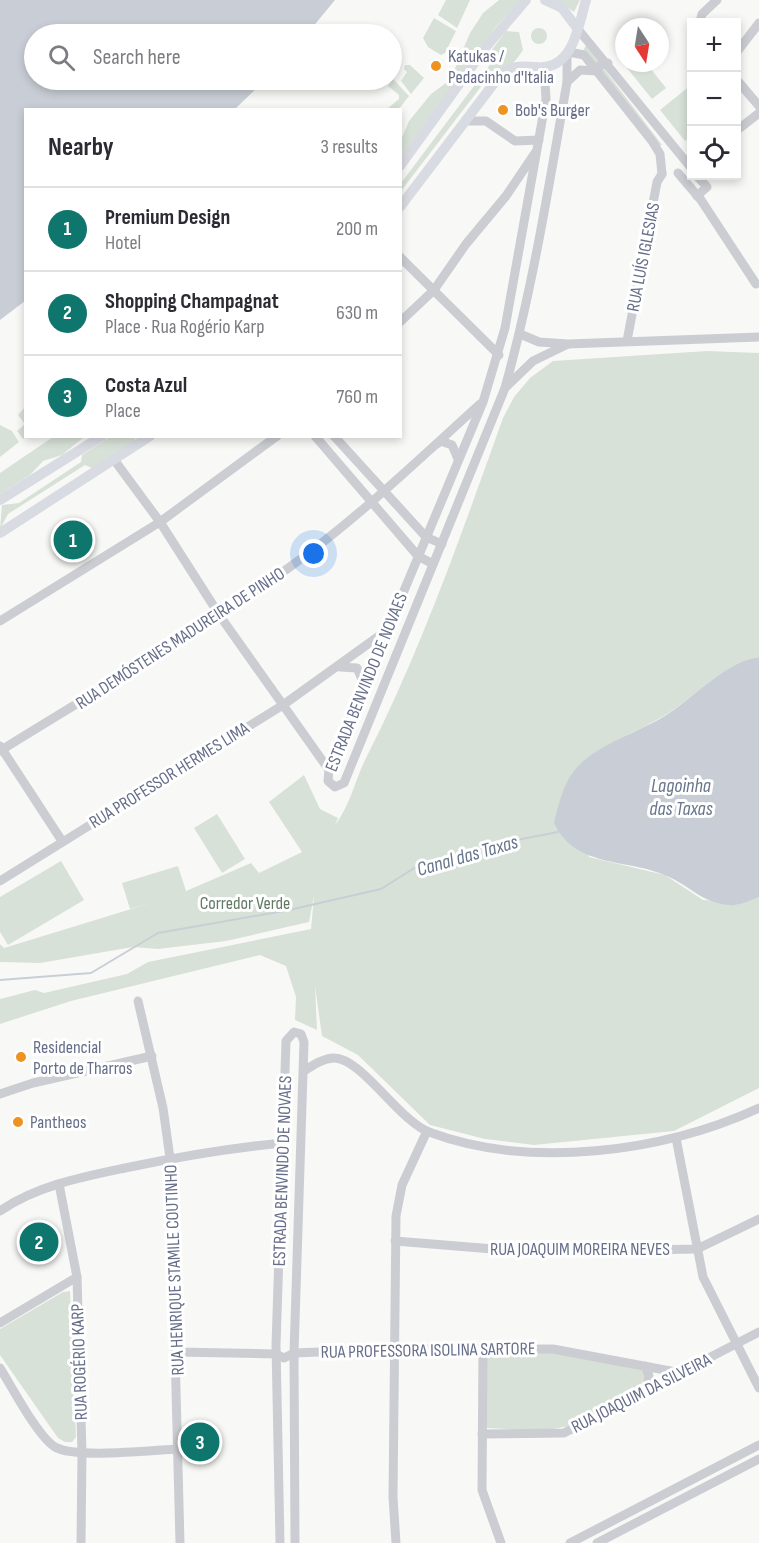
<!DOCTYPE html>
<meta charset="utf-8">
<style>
body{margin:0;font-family:"Sofia Sans Condensed",sans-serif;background:#f2f2f3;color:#2b2b33}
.controls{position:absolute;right:18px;top:18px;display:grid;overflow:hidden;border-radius:0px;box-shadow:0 3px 9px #0003}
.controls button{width:54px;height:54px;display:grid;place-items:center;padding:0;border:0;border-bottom:2px solid #e1e1e2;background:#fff;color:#2b2b33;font:30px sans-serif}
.compass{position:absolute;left:615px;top:18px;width:54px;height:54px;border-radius:50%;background:#fff;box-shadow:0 3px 9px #0003;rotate:168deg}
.you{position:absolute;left:314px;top:554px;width:21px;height:21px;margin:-15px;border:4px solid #fff;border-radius:50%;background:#1a73e8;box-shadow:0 0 0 9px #1a73e833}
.badge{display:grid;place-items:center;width:39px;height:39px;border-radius:50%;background:#0f766e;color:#fff;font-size:20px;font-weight:700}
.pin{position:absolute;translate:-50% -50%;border:3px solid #fff;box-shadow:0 2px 6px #0006}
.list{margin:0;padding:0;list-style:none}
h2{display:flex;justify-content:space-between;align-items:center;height:78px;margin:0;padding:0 24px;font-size:26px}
h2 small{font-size:20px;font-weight:400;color:#7c7c81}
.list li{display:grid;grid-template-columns:39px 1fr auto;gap:18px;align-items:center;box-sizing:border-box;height:84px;padding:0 24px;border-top:2px solid #e1e1e2}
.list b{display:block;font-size:22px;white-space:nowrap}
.list p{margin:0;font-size:20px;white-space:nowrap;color:#7c7c81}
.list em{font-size:20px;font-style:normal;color:#7c7c81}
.icon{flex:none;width:33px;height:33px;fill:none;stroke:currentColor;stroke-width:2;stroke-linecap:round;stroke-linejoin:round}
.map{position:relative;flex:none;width:759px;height:1543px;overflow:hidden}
.search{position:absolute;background:#fff;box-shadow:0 3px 9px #0003;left:24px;top:24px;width:378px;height:66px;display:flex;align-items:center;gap:15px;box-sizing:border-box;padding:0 21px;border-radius:33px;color:#7c7c81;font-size:22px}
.panel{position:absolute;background:#fff;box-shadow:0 3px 9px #0003;left:24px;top:108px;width:378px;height:330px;border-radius:0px}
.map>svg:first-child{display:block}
.green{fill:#d8e1d7}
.water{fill:#c9ced6}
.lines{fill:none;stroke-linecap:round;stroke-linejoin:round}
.stream{stroke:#c9ced6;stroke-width:2}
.minor{stroke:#cccdd2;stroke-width:9}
.major{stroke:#d9dbe2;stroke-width:10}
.poi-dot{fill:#ee9221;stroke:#fff;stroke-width:2}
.labels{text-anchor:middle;stroke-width:6;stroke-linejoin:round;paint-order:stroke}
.poi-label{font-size:18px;fill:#666e89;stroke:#fff;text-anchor:start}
.street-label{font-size:18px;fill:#666e89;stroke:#fff}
.park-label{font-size:18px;fill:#617a65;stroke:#fff}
.water-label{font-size:20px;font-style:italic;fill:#67768b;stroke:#fff}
</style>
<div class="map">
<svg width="759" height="1543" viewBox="0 0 759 1543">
<rect width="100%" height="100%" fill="#f8f9f6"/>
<g class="green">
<path d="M446,0H470L457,28L438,15Z"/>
<path d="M499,0H520L495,28L401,156V140L409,121L431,94L450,80L470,33L483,13Z"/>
<path d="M556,0H580L574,12Z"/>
<path d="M434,18L456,31L445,53L441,55L428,47L423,38Z"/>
<circle cx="539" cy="36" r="8"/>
<path d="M506,31L519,32L523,50C513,66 500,77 483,84L401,191V183L492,62L491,51Z"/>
<path d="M586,45L662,145L658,146L583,51Z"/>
<path d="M632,63H646L666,88L652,99L627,68Z"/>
<path d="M405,65H410L424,78L411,94L401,81L407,72L404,69Z"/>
<path d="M393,79L409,96L399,109H387L399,99V95L388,86Z"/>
<path d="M691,85V136L685,141L660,110Z"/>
<path d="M707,351L759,353V657C725,661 692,700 662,717C631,735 593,747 571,776L589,857L665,875L703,900L746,902L759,897V1088L674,1131L534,1145L485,1139L430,1125L358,1055L322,1036L315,986L317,1030L295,1020L296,997L286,966L260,955L71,1001L0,1024V999L35,990L44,993L127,974L148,962L311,929L314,896L309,922L226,941L158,949L133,947L40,963L0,962V944L4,948L154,902L130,909L122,883L178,866L186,891L251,863L259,873L302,852L269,802L304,775L320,809L338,818L335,825C351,804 355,779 367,756C422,648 462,532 503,418L514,397L530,378L553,361Z"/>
<path d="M25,407L27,437L23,439L17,431L25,424L18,415Z"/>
<path d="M0,425L12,431L19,442L0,457Z"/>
<path d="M53,437H84L62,455L43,461L30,475L0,494V473Z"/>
<path d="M110,437H135L134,444L96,470L85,465L8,514L0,529L2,505L19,503L81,462L82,455Z"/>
<path d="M217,814L245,859L222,873L194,828Z"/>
<path d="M61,861L84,900L8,945L0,932V897Z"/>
<path d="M70,1291L76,1437L72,1442H65L58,1438L0,1355V1329L63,1292Z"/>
<path d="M485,1353H568L641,1369L647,1378L644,1389L569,1426L543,1431L487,1428Z"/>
</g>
<g class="water">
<path d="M0,0H335L307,34H34V80H265L235,109L26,110L25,301L0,320Z"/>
<path d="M759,657V897C750,901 738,906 728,905C701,902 690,886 667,876C627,858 576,869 554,823C559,803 564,780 579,765C602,743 636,733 663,717C692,700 725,661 759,657Z"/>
</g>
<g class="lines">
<path class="stream" d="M0,980L91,973L158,933L289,910L381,889L416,867L491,845L558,832"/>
<g class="minor">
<path d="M700,22L702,14L717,0"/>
<path d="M577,28L692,169"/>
<path d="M569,52L584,55L652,141L660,154L662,174"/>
<path d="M736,53L759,23"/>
<path d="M533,67L545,82L546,99L505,328L483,402L329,770L328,781L335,787L344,783L505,388C533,287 549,185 567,82V56"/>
<path d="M736,79L759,106"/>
<path d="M567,82L580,70L597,71L600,65L608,63"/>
<path d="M467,121H486L515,141L539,140"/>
<path d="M736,131L759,113"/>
<path d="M678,173L701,200L756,284"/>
<path d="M697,176L707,187L697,196"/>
<path d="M400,257L499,355"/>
<path d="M400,322L434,290L466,244L506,196L535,153"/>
<path d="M520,334L539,342L568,344L759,337"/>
<path d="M627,341L657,182L662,174"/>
<path d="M507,386L533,361L566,345"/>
<path d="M315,436L418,556L433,564"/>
<path d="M334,436L426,537L442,544"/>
<path d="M437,444L441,441L452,445L458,459"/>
<path d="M115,461L160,522L220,616L329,770"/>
<path d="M0,621L160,522L277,436"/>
<path d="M340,667L357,668L364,684"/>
<path d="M0,746L62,841"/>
<path d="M0,751C96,691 195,635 287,569C356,520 418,460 480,404"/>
<path d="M0,881L283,705L386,631"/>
<path d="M138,1001L163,1108L170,1158L180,1543"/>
<path d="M304,1071C313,1065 322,1059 333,1058C360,1056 399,1121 429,1132C530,1170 663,1152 759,1108"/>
<path d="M0,1094L33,1083L152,1056"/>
<path d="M676,1138L703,1277L759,1388"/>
<path d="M59,1184L77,1277L82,1453L81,1543"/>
<path d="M0,1211C36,1186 82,1177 125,1168C177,1157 229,1148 283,1143"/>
<path d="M395,1241L530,1252L697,1249L759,1219"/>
<path d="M0,1323L77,1277"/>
<path d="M483,1348L482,1490L501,1543"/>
<path d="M176,1352L276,1354L284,1358L294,1353L394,1349H553L681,1373"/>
<path d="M645,1366L649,1376L646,1392"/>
<path d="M0,1368C12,1387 38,1437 55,1447C76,1459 153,1450 179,1449"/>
<path d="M482,1434L564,1433L759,1332"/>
<path d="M280,1543L276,1345L286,1041L294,1032L301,1034L304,1042L294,1353L295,1543"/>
<path d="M396,1543L393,1497L396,1216L402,1185L427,1131"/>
<path d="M570,1543L759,1445"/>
<path d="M597,1543L759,1459"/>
</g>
<g class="major">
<path d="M545,0L562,8L577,28"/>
<path d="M400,166L485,48L526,0"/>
<path d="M400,207L501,74C513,65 521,66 536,67C573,71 578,27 586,0"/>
<path d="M0,500L102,436"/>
<path d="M0,533L150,436"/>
</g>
</g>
<g class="poi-dot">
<circle cx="436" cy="66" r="6"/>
<circle cx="503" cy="110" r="6"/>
<circle cx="21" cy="1057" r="6"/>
<circle cx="18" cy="1122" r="6"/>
</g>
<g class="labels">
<g class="poi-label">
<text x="448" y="62">Katukas /<tspan x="448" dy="21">Pedacinho d'Italia</tspan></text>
<text x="515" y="116">Bob's Burger</text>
<text x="33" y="1053">Residencial<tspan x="33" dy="21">Porto de Tharros</tspan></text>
<text x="30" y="1128">Pantheos</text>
</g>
<g class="street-label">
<text transform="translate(643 257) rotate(-79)" y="6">RUA LUÍS IGLESIAS</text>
<text transform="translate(180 638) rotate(-33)" y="6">RUA DEMÓSTENES MADUREIRA DE PINHO</text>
<text transform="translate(366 682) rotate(-68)" y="6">ESTRADA BENVINDO DE NOVAES</text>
<text transform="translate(169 775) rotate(-32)" y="6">RUA PROFESSOR HERMES LIMA</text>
<text transform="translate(282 1171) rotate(-88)" y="6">ESTRADA BENVINDO DE NOVAES</text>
<text x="580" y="1255">RUA JOAQUIM MOREIRA NEVES</text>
<text transform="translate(174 1270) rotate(-92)" y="6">RUA HENRIQUE STAMILE COUTINHO</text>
<text transform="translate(428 1350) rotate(-1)" y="6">RUA PROFESSORA ISOLINA SARTORE</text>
<text transform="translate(79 1362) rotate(-92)" y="6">RUA ROGÉRIO KARP</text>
<text transform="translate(641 1393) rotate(-27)" y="6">RUA JOAQUIM DA SILVEIRA</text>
</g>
<g class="park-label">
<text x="245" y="909">Corredor Verde</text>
</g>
<g class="water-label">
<text x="681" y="792">Lagoinha<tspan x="681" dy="23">das Taxas</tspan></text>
<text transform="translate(467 855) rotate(-16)" y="7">Canal das Taxas</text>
</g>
</g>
</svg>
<div class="controls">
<button>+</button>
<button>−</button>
<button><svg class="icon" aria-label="locate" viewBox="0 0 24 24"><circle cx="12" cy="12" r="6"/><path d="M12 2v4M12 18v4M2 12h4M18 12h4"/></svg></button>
</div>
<svg class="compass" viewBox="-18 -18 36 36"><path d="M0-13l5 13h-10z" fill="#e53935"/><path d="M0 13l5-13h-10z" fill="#7c7c81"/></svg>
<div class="you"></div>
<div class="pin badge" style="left:73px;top:540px">1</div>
<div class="pin badge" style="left:39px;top:1242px">2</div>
<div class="pin badge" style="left:200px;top:1442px">3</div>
<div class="search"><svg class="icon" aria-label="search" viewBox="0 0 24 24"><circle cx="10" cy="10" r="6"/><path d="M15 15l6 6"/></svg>Search here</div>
<section class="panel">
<h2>Nearby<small>3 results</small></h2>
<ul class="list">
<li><span class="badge">1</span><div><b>Premium Design</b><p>Hotel</p></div><em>200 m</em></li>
<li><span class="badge">2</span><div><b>Shopping Champagnat</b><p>Place · Rua Rogério Karp</p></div><em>630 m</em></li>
<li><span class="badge">3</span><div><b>Costa Azul</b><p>Place</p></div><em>760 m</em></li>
</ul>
</section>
</div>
